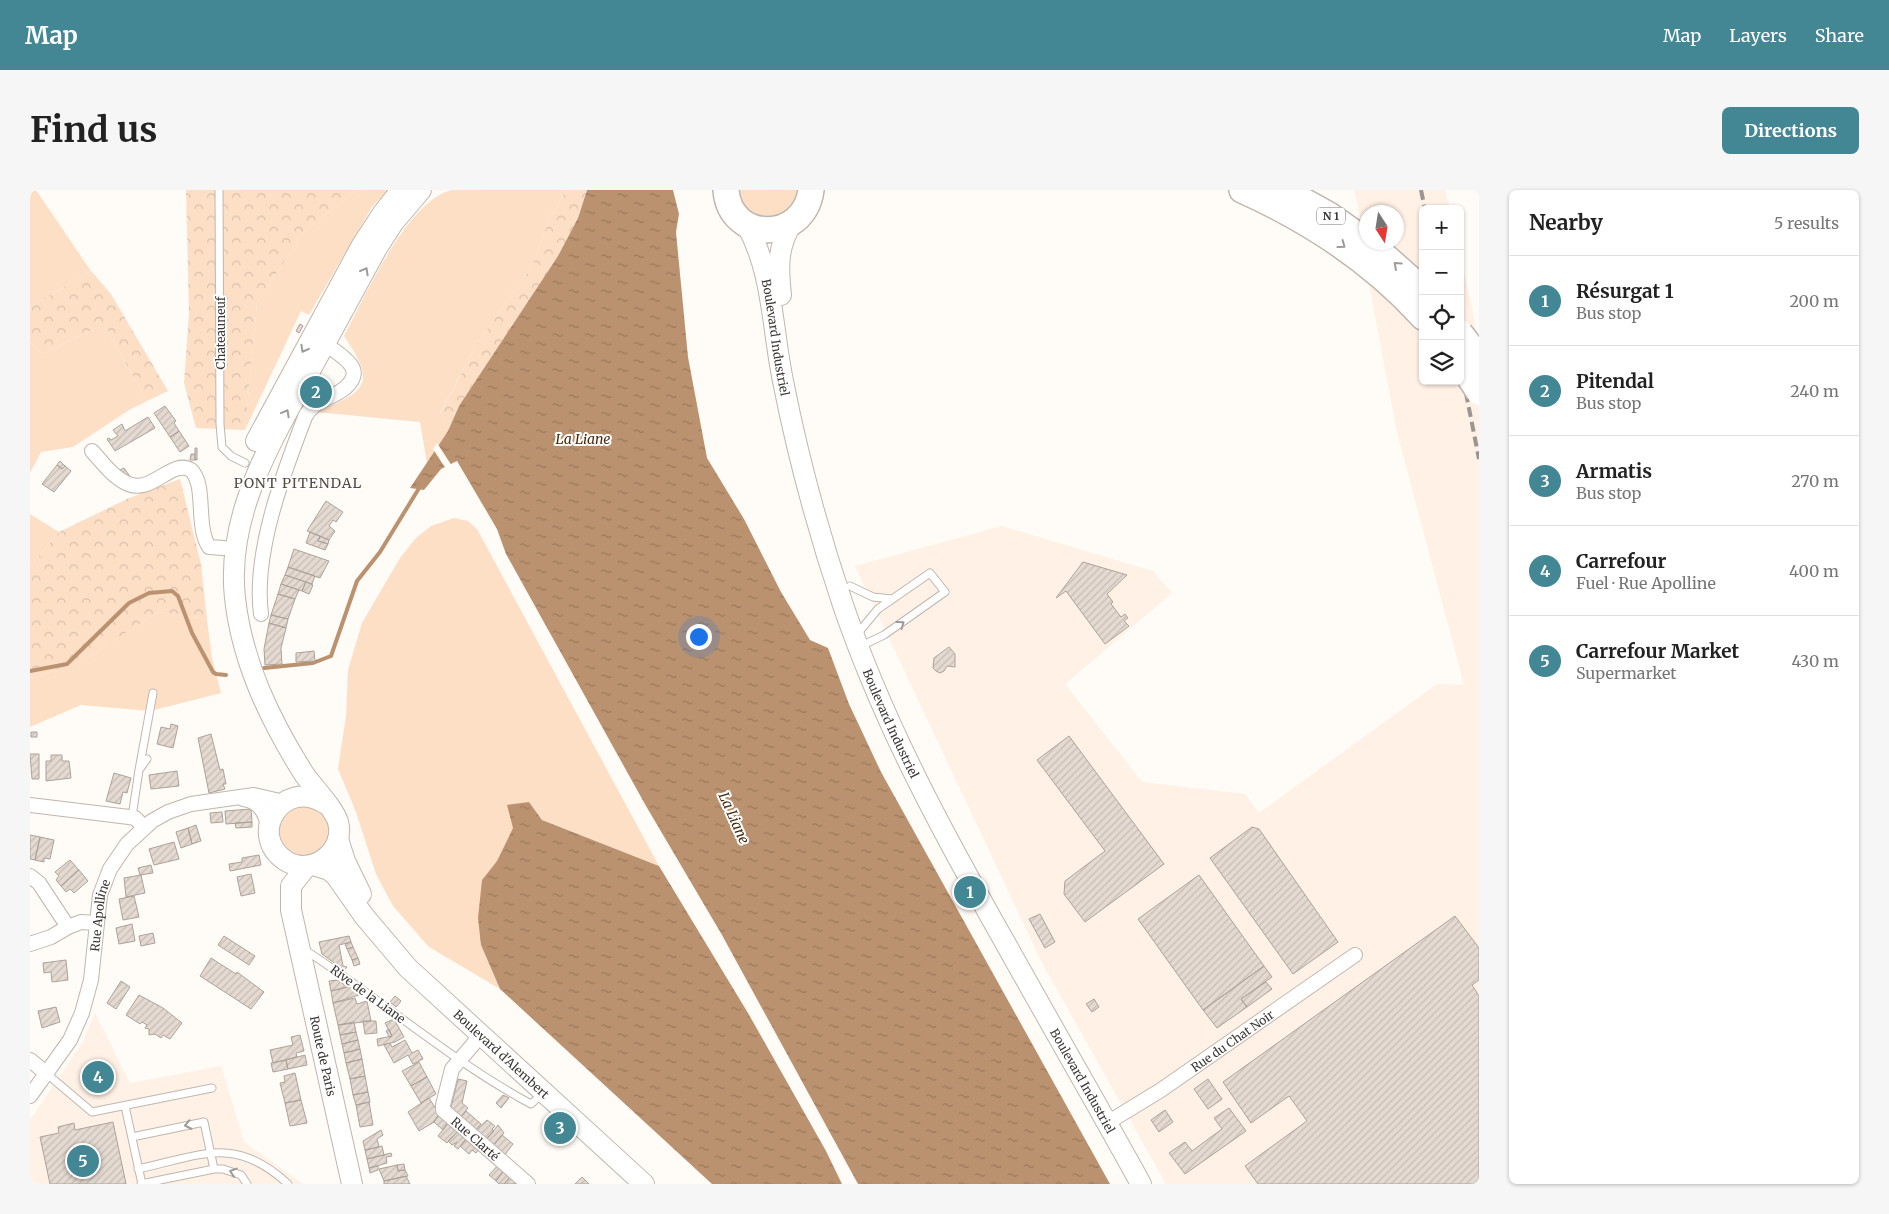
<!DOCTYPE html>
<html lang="en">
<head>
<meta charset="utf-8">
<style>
	:root { --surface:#fff; --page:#f6f6f6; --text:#222; --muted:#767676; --line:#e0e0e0; --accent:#438795 }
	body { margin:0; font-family:Merriweather,serif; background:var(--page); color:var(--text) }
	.controls { position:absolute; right:15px; top:15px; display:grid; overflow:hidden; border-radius:8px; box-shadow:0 1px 4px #0004 }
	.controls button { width:45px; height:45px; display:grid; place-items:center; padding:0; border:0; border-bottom:1px solid var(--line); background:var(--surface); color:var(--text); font:25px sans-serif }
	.compass { position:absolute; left:1329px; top:15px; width:45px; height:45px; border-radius:50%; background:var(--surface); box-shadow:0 1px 4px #0004; rotate:168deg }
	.you { position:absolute; left:668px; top:446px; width:18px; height:18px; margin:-12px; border:4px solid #fff; border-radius:50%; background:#1a73e8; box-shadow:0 0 0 8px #1a73e833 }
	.badge { display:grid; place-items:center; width:32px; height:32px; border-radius:50%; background:var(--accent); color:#fff; font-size:16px; font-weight:700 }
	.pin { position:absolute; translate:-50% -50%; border:2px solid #fff; box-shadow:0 1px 5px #0006 }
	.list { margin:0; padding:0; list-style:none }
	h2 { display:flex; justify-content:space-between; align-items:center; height:65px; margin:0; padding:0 20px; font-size:21px }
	h2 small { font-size:16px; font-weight:400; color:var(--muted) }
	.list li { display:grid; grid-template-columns:32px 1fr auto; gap:15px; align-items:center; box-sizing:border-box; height:90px; padding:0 20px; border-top:1px solid var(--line) }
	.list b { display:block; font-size:19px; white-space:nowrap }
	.list p { margin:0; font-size:16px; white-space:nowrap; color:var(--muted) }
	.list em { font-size:16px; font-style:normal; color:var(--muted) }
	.icon { flex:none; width:28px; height:28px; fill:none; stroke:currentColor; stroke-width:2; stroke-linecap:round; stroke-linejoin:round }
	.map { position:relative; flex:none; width:1449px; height:994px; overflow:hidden; border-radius:8px }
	header { display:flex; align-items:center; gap:30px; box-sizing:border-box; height:70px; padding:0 25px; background:var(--accent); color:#fff }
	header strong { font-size:24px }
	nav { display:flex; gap:28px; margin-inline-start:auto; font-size:18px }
	.intro { display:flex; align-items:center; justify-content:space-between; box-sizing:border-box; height:120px; padding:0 30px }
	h1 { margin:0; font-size:35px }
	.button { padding:12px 22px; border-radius:8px; background:var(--accent); color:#fff; font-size:18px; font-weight:700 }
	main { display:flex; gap:30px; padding:0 30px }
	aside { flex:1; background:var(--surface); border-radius:8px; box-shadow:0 1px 4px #0004 }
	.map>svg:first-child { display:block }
	.built { fill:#fff1e5 }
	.green { fill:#fddfc6 }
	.forest { fill:url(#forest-crowns) }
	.water { fill:url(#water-ripples) }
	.pier { fill:#fffbf7 }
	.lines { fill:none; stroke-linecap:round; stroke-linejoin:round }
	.stream { stroke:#bb926f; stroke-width:4 }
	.building { fill:url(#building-hatch); stroke:#aca299 }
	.lane-casing { stroke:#c0b6ad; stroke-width:9 }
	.street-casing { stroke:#c0b6ad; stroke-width:16 }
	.secondary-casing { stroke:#c0b6ad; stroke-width:22 }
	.highway-casing { stroke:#c0b6ad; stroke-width:28 }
	.lane { stroke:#fff; stroke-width:7 }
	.street { stroke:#fff; stroke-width:14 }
	.secondary { stroke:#fff; stroke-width:20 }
	.highway { stroke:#fff; stroke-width:25 }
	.rail { stroke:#999591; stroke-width:4; stroke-dasharray:10 5; stroke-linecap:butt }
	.highway-bridge-casing { stroke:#c0b6ad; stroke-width:28; stroke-linecap:butt }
	.highway-bridge { stroke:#fff; stroke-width:25 }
	.oneway { stroke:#9d9b9a }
	.labels { text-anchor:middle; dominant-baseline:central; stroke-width:4; stroke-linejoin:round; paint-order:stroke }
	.shield { fill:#fff; stroke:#767371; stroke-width:1 }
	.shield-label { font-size:11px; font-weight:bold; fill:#3b3734 }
	.street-label { font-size:12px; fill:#3b3734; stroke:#fff }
	.water-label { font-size:14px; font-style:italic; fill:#472a0d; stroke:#fff }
	.neighbourhood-label { font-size:14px; letter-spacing:1px; fill:#544b43; stroke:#fff }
</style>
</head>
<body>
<header>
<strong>Map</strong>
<nav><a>Map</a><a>Layers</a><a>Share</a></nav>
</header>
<div class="intro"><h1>Find us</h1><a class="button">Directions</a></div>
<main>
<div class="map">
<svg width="1449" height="994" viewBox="0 0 1449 994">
	<defs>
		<pattern id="forest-crowns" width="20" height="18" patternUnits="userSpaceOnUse" patternTransform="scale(1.25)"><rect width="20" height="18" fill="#fddfc6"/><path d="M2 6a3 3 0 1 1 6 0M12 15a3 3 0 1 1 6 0" fill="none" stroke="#dac0ab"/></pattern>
		<pattern id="water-ripples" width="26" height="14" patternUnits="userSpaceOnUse" patternTransform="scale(1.25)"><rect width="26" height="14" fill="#bb926f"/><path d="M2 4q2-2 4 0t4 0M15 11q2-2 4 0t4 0" fill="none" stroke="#99785c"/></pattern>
		<pattern id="building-hatch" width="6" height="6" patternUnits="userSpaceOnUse" patternTransform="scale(1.25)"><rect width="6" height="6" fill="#e5dad1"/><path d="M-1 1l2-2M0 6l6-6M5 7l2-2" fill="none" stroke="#c5bcb4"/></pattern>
	</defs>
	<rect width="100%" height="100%" fill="#fffbf7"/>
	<path class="built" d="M1324 0H1415L1420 19H1393V85L1356 53 1366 52V22H1336V38L1332 35Z
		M1430 65 1441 113 1447 147 1430 125Z
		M1337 84 1393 139V191H1430L1437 197 1449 216V994H1136L1012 773 825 376 972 336 1123 381 1142 403 1035 494 1112 592 1215 604 1229 623 1407 494 1434 495 1367 242Z
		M65 823 100 893 191 876 214 952 273 994H0V930L54 850Z"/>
	<path class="green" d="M0 0H6L61 81 0 117Z
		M327 0H358L342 17 279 125 271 121 215 240 227 113 274 42Z
		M422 0H536L518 32 503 75 447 154 410 223 418 241 397 273 390 232 286 222C335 202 348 195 314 146 335 107 377 10 422 0Z
		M705 0H771L767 13 746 29 720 26Z
		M74 134 117 211 99 220 43 257 11 262 0 283V152L12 164Z
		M0 324 29 342 0 377Z
		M424 328 438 331 447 339 629 676 512 630 499 612 483 638 467 671 452 690 451 755 470 799 399 757 363 716 346 684 326 622 308 579 316 526 318 480 332 433 370 368 386 348 401 336Z
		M128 422 177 429 182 468 191 503 120 521 51 515 0 537V489L53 471Z
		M249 641a25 25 0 1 1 50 0a25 25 0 1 1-50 0Z"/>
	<path class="forest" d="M156 0H327L274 42 227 113 215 240 166 238 154 193 159 123Z
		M536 0H557L548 28 528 66 429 216 418 241 410 224 447 154 503 75 518 32Z
		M61 81 81 104 138 201 117 211 74 134 12 164 0 152V117Z
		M150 289 171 374 177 429 128 422 53 471 0 489V377L29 342 99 308Z"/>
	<path class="water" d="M557 0H643L649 24 646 42 658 167 677 268 714 329 751 402 780 450 798 458 819 514 851 582 1080 994H828L692 745 616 616 476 364 467 339 427 271 411 279 394 300 380 298 418 241 429 216 528 66 548 28Z
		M499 612 512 630 629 676 718 823 796 961 812 994H682L470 799 451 755 448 728 452 690 467 671 483 638 477 615Z"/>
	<path class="pier" d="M407 253 422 276 416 279 403 259Z"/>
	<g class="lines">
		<path class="stream" d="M234 478 283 473 301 466 327 391 350 362 391 295
			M0 481 37 474 99 413 119 403 142 401 148 406 162 443 183 482 186 484 196 485"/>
	</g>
	<path class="building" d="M270 134 273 136 269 143 266 141Z
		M286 198 289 200 286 207 282 205Z
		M135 216 146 231 144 233 149 241 140 247 124 223Z
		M118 227 125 238 85 261 77 249 79 248 81 250 88 246 83 240 92 234 95 241Z
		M149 241 159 256 150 262 140 247Z
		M165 258H167V270H165Z
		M161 264H165V270H160Z
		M30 271 35 276 32 279 27 275Z
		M27 275 32 279 35 276 41 281 24 302 12 294Z
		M94 278 101 288 97 290 90 280Z
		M296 311 313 322 306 332 303 330 299 336 305 341 299 350 277 341Z
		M280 342 290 346 288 351 298 354 295 360 276 353Z
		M290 346 299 350 298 354 288 351Z
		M264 359 299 371 290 388 258 377Z
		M1053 372 1097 385 1077 404 1083 412 1081 414 1091 427 1095 424 1098 428 1094 431 1099 436 1075 454 1036 401 1026 408Z
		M258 377 285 386 282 394 255 385Z
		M255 385 276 392 272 401 251 394Z
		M276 392 283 395 279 404 272 401Z
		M251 394 269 400 265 409 248 404Z
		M248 404 265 409 258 429 241 425Z
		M241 425 258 429 256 438 239 433Z
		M239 433 256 438 251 458 252 474 235 475 234 459Z
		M919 457 925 464V477L917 476 914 481 910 483 906 481 903 478 904 468Z
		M284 461 285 471 266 472V463Z
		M141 534 148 536 143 558 127 554 131 537 140 539Z
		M1 542H7V547H1Z
		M181 544 190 580 193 579 196 594H193L195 599 179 603 168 548Z
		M1039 546 1134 674 1055 732 1034 704 1035 691 1075 661 1007 570Z
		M0 564H9V589H2Z
		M21 565H32V571H39L41 588 16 591V571H21Z
		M147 581 149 596 121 599 119 585Z
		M84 583 101 588 97 603 93 602 90 614 76 611Z
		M221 619 222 632 196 634 195 621Z
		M192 622 193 632 181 633 180 623Z
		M222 632V637L206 638 205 633Z
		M166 635 171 651 162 654 158 638Z
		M1222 637 1229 639 1308 752 1263 784 1180 668Z
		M158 638 162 654 151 658 146 642Z
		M0 645 10 647 5 670 0 669Z
		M10 647 24 650 20 669 14 668V672L5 670Z
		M144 652 149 669 124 675 119 659Z
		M229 665 231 675 200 681 199 674 212 672V668Z
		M40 670 49 680 31 696 26 690 29 686 25 682Z
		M121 675 123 683 110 685 108 678Z
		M49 680 58 691 44 703 40 699 36 702 31 696Z
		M221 684 225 703 211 706 207 687Z
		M111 685 115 703 96 707 94 688Z
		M1169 685 1234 776 1173 820 1108 729Z
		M104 706 109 727 93 730 89 709Z
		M1010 724 1025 752 1015 758 999 729Z
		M1425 726 1449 758V790L1442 795 1449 806V994H1228L1215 976 1277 931 1259 906 1221 933 1193 892Z
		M102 734 105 751 89 754 86 738Z
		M123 743 125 753 111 756 109 746Z
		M194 746 225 766 219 775 188 755Z
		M319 746 321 752 309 755 313 776 317 777 314 780 292 764 289 752Z
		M321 752 323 757 317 759 315 754Z
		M323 757 328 768 322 770 317 759Z
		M181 768 206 784 207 782 234 802 221 819 170 786Z
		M328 768 330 774 324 776 322 770Z
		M36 770 38 790 22 792 21 782 14 783 13 773Z
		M1234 776 1242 787 1211 809 1217 817 1187 838 1173 820Z
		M308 790 317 797 301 801 299 791Z
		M91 791 100 797 86 819 77 813Z
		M1236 792 1242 799 1217 817 1211 809Z
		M322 796 332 804 303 813 301 801Z
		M109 805 133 818 152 833 140 849 133 845 131 848 125 844 119 845V839L115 838 117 835 112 832 110 834 96 825Z
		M365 806 371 811 366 817 360 812Z
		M325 808 327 814 337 811 341 831 308 835 303 813Z
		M1064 809 1069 817 1062 822 1056 814Z
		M26 817 30 832 12 838 8 821Z
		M364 829 374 847 365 852 348 856 347 849 362 846 355 833Z
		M333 831H346L347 843 335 844Z
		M324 832 326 842 310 845 308 835Z
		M359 839 362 846 360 848 356 841Z
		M326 842 328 850 312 854 310 845Z
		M270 845 274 861 266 863 267 867 243 873 240 860 263 855 261 847Z
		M328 850 330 859 314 863 312 854Z
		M375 850 382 863 388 860 393 869 383 874 378 865 364 873 354 855 360 853 362 857Z
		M330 859 332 869 316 873 314 863Z
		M275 865 277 875 258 879 256 870Z
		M332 869 335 886 320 889 316 873Z
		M256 870 258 879 243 882 241 873Z
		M389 872 397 887 381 896 372 881Z
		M71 873 81 892 65 901 55 882Z
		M265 883 271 910 255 913 250 893 255 892 254 886Z
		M335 886 338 902 323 905 320 889Z
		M397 887 406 904 391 913 381 896Z
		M428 889 437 891 432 913 438 918 429 929 420 921Z
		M1178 889 1192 909 1178 919 1164 899Z
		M338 902 340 912 326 915 323 905Z
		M473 905 479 908 471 918 466 913Z
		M399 908 409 924 404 932 389 941 378 922Z
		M271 910 277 933 260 936 255 913Z
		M339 912 343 935 330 937 326 915Z
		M1199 918 1216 941 1155 984 1139 963 1155 952 1162 961 1192 939 1184 928Z
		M1135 920 1143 932 1129 942 1121 930Z
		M436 921 451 934 444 942 429 929Z
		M409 924 418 933 413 940 404 932Z
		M457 930 465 936 462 939 464 941 455 951 444 942Z
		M83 932 96 994H20L10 947 29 943 28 937 44 933 45 940Z
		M418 933 428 941 417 953 408 946Z
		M468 935 474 943 462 957 455 951Z
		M351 940 353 945 347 949 349 957 335 960 333 951Z
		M428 941 437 948 428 959 424 956 427 952 422 955 418 951Z
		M472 945 483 954 473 967 462 957Z
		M437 948 449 959 446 963 442 960 439 964 430 956Z
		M352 956 354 965 337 969 335 960Z
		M361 963 362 966 356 967 357 973 339 978 337 969Z
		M374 974 375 980 368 981 367 975Z
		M367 975 368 981 375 980 378 986 354 991 349 979Z
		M468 975 474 980 466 991 459 985Z
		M348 976V980L340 983 339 978Z
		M474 980 481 986 474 994H469L466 991Z
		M376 986 380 994H354V991Z
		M481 986 487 992 485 994H474Z
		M552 987 559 994H545Z"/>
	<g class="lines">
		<g class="lane-casing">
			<path id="lane" d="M189 0 190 234 192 257 201 266 215 273
				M820 396 843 407 862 409
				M828 443 848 419 900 383 915 402 854 445 829 457
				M109 580 123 503
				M102 627 109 580 117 569
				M275 760C352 810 421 871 501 914L512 904
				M17 884 62 922 182 898
				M95 916 112 994
				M102 947 174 932 184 979 111 994
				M108 979C172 965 205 945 258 994
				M184 979H193L211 985 217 994"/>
		</g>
		<g class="street-casing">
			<g id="street">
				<path d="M62 261C72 272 82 286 96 293 122 306 141 268 161 280 177 296 165 335 179 357L194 358"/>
				<path d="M231 424C223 363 253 284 275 227 283 210 302 209 315 198 343 173 295 162 292 147"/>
				<path d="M213 609C230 611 235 623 239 638"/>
				<path d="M0 615 99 627 105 628 114 637"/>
				<path d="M0 686 9 693 38 737 51 732 66 733"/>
				<path d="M0 754 21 747 38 737"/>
				<path id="s1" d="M451 845 422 879 413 915V920L498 994"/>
				<path d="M0 870 17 884"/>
				<path id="s2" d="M0 906 40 850 52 823 61 790 70 705 80 679 97 654 122 631 138 622 161 614 224 605 254 612"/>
				<path id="s3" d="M1077 933 1131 900 1325 765"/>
			</g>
		</g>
		<g class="secondary-casing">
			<g id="secondary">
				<path id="s4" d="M716 34C743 81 742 138 753 191 768 267 788 341 813 415 854 535 914 645 977 756 1021 835 1067 914 1111 994"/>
				<path d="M751 105C748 78 747 57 762 33"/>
				<path d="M226 251 332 55 353 23 371 0"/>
				<path d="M294 613C253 587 216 645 256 671 282 687 316 661 308 632 304 618 283 597 274 584 240 530 212 472 205 408 196 326 240 254 277 186 301 143 324 100 347 58L363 33 391 0"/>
				<path d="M308 649 315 671 331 704"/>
				<path id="s5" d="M283 675 299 680 306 686 334 726 378 778 614 994"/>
				<path id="s6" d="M277 676 261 696V720L322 994"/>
			</g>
		</g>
		<g class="highway-casing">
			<path id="highway" d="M696 0C700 53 774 53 781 0
				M1212 0C1281 31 1342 71 1393 127
				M1254 0 1299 25 1336 51
				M1339 52 1393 100"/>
		</g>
		<use href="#lane" class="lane"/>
		<use href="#street" class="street"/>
		<use href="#secondary" class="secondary"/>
		<use href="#highway" class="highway"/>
		<path class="rail" d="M1391 0 1395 19
			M1430 140 1445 209
			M1430 173 1449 269"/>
		<g class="highway-bridge-casing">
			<path id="highway-bridge" d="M1430 143 1449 168
				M1430 173 1449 202"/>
		</g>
		<use href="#highway-bridge" class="highway-bridge"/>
	</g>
	<defs><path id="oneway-chevron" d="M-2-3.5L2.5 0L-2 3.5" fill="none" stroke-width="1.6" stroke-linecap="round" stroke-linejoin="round" transform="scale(1.25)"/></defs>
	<g class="oneway">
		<use href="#oneway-chevron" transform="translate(1312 55) rotate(36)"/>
		<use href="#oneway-chevron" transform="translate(1367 75) rotate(-138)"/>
		<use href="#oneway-chevron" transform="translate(335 81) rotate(-61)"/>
		<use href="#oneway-chevron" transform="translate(274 159) rotate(119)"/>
		<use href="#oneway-chevron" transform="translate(256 223) rotate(-61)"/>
		<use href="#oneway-chevron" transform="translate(871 434) rotate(-36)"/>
		<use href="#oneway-chevron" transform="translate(158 935) rotate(168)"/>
		<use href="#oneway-chevron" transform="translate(203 982) rotate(-162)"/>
	</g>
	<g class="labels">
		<rect class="shield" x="1287" y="17.5" width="28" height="17" rx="4"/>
		<g class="shield-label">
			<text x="1301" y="26">N 1</text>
		</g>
		<g class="street-label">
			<text transform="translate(190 143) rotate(-90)">Chateauneuf</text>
			<text stroke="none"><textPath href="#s4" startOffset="118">Boulevard Industriel</textPath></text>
			<text stroke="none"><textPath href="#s4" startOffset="522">Boulevard Industriel</textPath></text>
			<text stroke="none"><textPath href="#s2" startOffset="198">Rue Apolline</textPath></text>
			<text transform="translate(338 804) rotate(36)">Rive de la Liane</text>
			<text stroke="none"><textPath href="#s3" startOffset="150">Rue du Chat Noir</textPath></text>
			<text stroke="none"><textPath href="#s5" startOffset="270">Boulevard d'Alembert</textPath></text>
			<text stroke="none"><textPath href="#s6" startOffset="199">Route de Paris</textPath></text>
			<text stroke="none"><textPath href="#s4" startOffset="928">Boulevard Industriel</textPath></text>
			<text stroke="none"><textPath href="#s1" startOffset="130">Rue Clarté</textPath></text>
		</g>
		<g class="water-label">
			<text x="553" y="249">La Liane</text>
			<text transform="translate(704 628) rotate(66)">La Liane</text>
		</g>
		<g class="neighbourhood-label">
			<text x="268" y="293">PONT PITENDAL</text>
		</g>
	</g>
</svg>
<div class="controls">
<button>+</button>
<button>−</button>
<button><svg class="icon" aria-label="locate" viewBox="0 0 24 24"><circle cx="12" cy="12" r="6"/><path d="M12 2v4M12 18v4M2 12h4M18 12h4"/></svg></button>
<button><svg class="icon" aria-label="layers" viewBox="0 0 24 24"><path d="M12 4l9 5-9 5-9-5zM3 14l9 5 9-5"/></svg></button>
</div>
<svg class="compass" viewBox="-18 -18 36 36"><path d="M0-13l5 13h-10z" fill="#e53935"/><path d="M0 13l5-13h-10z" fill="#767676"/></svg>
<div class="you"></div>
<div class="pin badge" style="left:940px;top:702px">1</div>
<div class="pin badge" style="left:286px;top:202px">2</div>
<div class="pin badge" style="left:530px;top:938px">3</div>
<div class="pin badge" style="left:68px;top:887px">4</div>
<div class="pin badge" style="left:53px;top:971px">5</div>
</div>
<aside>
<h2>Nearby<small>5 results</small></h2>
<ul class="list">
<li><span class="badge">1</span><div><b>Résurgat 1</b><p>Bus stop</p></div><em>200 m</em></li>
<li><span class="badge">2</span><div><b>Pitendal</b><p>Bus stop</p></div><em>240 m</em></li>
<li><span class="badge">3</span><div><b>Armatis</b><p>Bus stop</p></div><em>270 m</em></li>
<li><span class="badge">4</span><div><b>Carrefour</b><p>Fuel · Rue Apolline</p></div><em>400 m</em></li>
<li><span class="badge">5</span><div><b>Carrefour Market</b><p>Supermarket</p></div><em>430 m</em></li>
</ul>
</aside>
</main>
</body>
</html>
